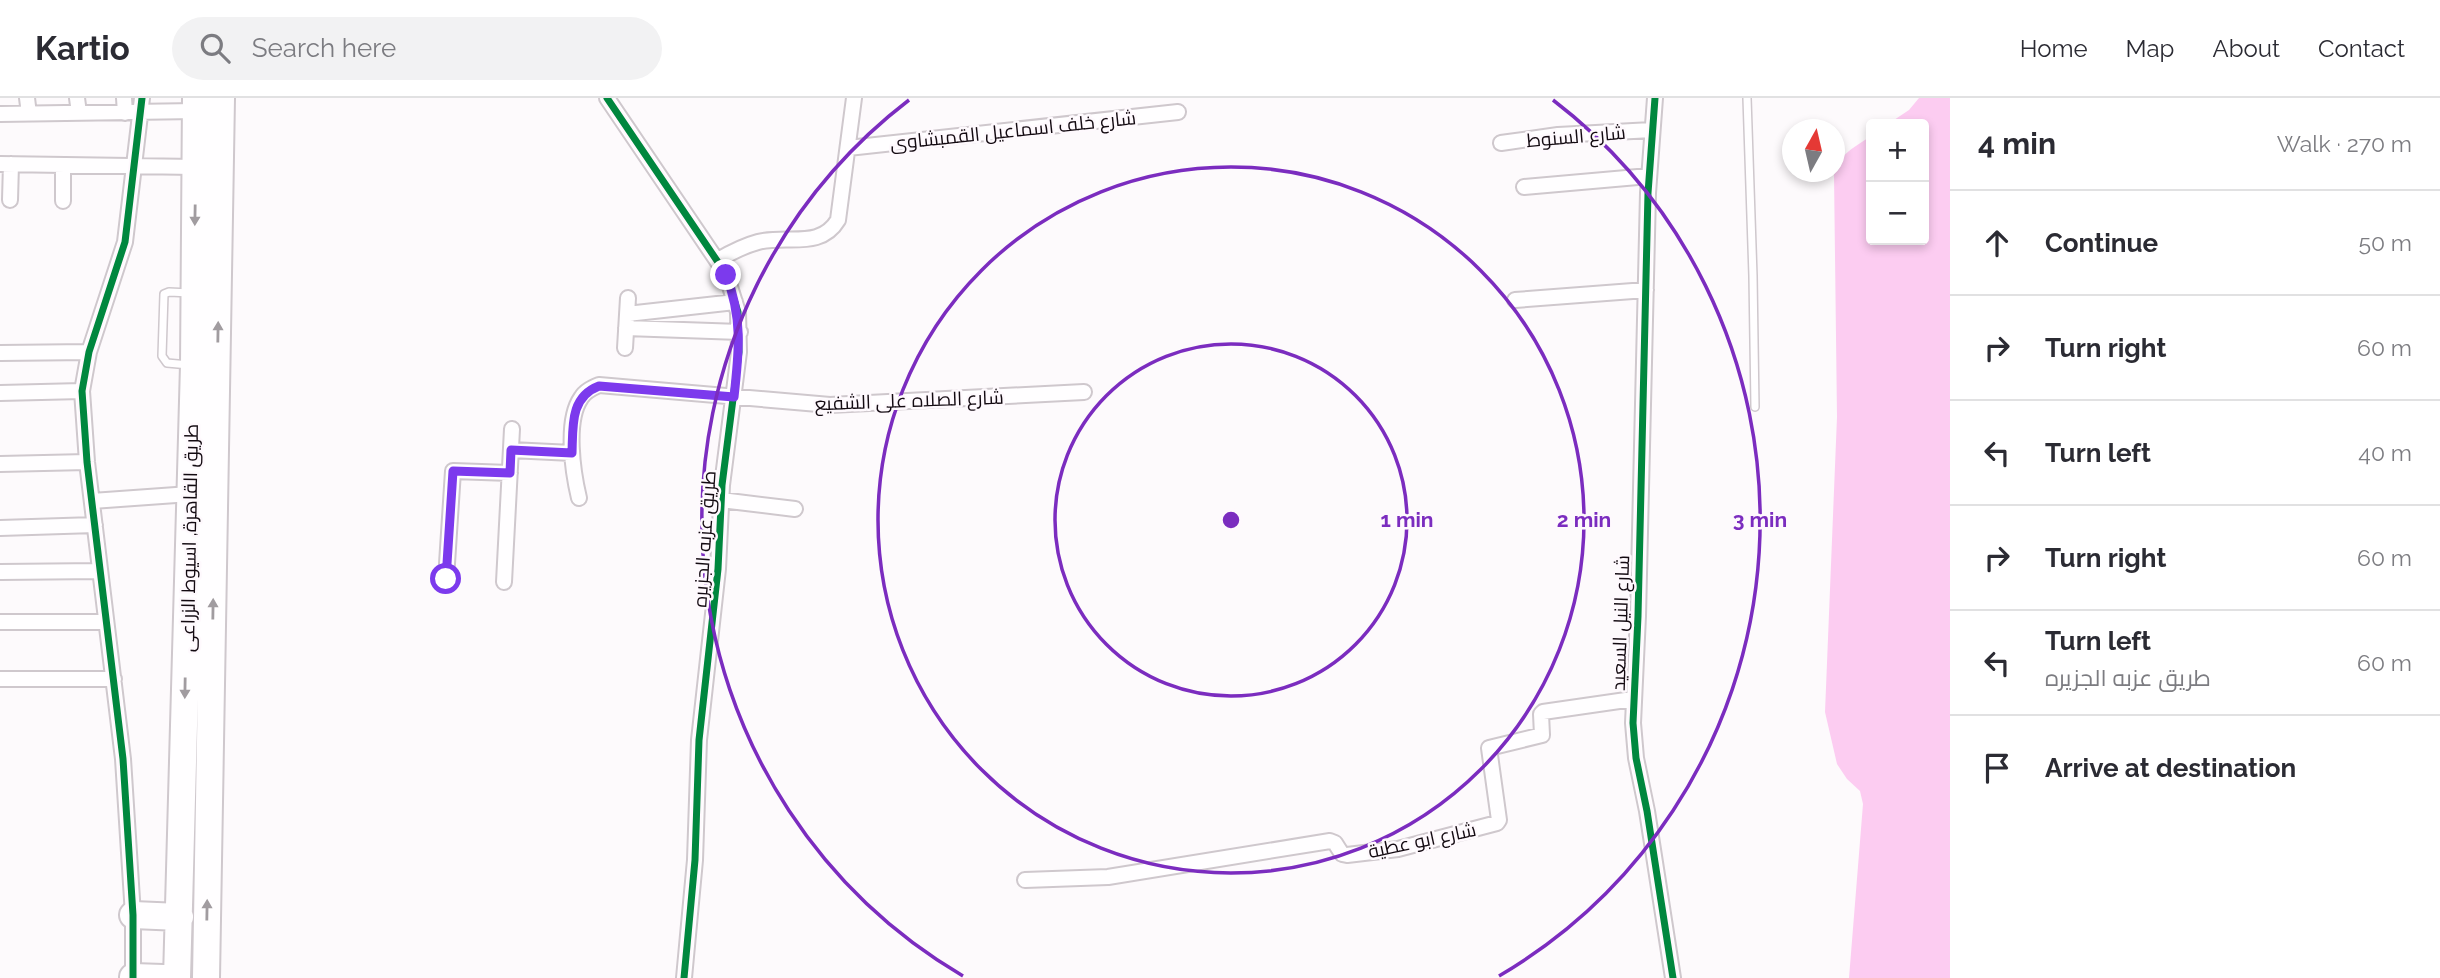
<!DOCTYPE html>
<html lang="en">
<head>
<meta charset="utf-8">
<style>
	:root { --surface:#fff; --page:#f2f2f3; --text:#2b2b33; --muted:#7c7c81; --line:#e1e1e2 }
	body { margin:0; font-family:Raleway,Cairo,sans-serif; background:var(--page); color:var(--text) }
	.controls { position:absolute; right:21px; top:21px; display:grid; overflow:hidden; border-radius:7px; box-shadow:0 4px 10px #0003 }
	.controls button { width:63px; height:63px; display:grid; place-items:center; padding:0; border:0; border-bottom:2px solid var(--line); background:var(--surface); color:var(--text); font:35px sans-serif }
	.compass { position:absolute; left:1782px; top:21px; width:63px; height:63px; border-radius:50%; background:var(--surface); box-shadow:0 4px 10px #0003; rotate:8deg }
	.stop { position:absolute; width:21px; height:21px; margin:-16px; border:5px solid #7c3aed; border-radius:50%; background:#fff }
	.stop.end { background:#7c3aed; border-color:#fff; box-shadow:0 2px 7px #0008 }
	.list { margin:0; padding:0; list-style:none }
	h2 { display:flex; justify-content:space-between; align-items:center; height:91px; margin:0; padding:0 28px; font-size:30px }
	h2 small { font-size:23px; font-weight:400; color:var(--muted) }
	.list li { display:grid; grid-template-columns:46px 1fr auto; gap:21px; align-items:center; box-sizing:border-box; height:105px; padding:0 28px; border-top:2px solid var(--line) }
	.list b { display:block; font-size:26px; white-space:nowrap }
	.list p { margin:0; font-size:23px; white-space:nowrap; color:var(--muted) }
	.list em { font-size:23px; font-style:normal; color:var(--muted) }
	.icon { flex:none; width:38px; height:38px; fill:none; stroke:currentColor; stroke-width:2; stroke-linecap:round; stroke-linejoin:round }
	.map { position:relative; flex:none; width:1950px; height:880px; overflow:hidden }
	header { display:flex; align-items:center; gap:42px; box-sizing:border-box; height:98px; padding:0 35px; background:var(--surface); border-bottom:2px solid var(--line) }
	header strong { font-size:33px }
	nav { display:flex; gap:38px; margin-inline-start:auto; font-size:24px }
	.search { width:490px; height:63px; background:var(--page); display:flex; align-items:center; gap:18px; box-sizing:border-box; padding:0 24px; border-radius:38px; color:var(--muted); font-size:26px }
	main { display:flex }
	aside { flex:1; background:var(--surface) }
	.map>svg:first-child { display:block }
	.water { fill:#fcccf1 }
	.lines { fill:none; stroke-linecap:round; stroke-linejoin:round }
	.lane-casing { stroke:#cfc8cd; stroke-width:10 }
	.street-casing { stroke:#cfc8cd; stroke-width:18 }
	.highway-casing { stroke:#cfc8cd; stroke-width:30 }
	.lane { stroke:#fffeff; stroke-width:7 }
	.street { stroke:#fffeff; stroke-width:14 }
	.highway { stroke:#fffeff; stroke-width:26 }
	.cycleway-casing { stroke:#fef9fd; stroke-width:11 }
	.cycleway { stroke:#00873e; stroke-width:7 }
	.oneway { fill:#a19ca0 }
	.route { stroke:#7c3aed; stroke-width:9 }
	.ring { fill:none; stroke:#7b2cbf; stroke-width:3.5 }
	.labels { text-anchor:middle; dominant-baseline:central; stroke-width:5; stroke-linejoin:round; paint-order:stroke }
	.street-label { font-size:19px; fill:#130a11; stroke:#fef9fd }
	.centre { fill:#7b2cbf; stroke:#fef9fd; stroke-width:3.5 }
	.ring-label { font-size:21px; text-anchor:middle; font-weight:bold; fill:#7b2cbf; stroke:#fef9fd; stroke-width:5; stroke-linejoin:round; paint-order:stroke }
</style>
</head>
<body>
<header>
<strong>Kartio</strong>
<div class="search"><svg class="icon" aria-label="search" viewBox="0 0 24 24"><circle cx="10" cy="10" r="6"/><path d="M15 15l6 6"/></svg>Search here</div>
<nav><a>Home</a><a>Map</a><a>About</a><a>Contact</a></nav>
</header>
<main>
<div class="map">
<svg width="1950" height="880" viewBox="0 0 1950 880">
	<rect width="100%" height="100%" fill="#fdfafc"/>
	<path class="water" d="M1919 0H1950V880H1849L1863 706 1860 693 1847 681 1837 666 1825 614 1837 319 1834 77C1837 57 1855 49 1871 38V142H1924V26H1888L1909 12Z"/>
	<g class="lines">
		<g class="lane-casing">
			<path id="lane" d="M1747 0 1753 178 1755 309
				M189 267 167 265 162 258 164 196 169 194 190 195"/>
		</g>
		<g class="street-casing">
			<path id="street" d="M27 0 29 16
				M77 0 79 15
				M124 0 125 15
				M607 0 726 176 738 214 739 254 722 387 718 471 699 642 695 762 684 880
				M1655 0 1648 95 1638 518 1633 625 1636 660 1647 713 1673 880
				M0 16 196 13
				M1501 45 1558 37 1652 32
				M848 50 1178 14
				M0 66 195 69
				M1524 89 1649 78
				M10 102 11 66
				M63 103V67
				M718 162C730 155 743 148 758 144 787 136 820 152 838 122L854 0
				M1515 202 1646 192
				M627 216 735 204
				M626 230 740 234
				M625 250 628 200
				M0 255 89 254
				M0 295 82 293
				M511 352 572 355
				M0 366 87 364
				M579 400C573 375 565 323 581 300 585 293 592 290 599 287L830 307 1084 294
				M721 402 795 411
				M92 403 190 396
				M0 430 95 427
				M0 474 100 473
				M446 481 453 373 510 375
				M504 484 512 331
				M0 524H106
				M0 581H114
				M1025 782 1108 779 1330 743 1335 745 1342 756 1347 757 1398 751 1497 725 1499 722 1489 650 1542 637 1541 616 1543 614 1633 601
				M133 880V817L123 661 87 364 82 293 89 254 125 144 142 0"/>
		</g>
		<g class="highway-casing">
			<path id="highway" d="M133 817 180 819
				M133 879 163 880
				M177 880 194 267 196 0
				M206 880 221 0"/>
		</g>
		<use href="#lane" class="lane"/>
		<use href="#street" class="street"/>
		<use href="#highway" class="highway"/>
		<g class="cycleway-casing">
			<path id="cycleway" d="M607 0 726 176 738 214 739 254 722 387 718 471 699 642 695 762 684 880
				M1655 0 1648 95 1638 518 1633 625 1636 660 1647 713 1673 880
				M133 880V817L123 661 87 364 82 293 89 254 125 144 142 0"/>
		</g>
		<use href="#cycleway" class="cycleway"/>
	</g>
	<defs><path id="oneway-solid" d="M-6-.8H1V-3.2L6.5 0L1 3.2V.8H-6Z" transform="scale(1.75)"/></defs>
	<g class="oneway">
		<use href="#oneway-solid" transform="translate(195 117) rotate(91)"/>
		<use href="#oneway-solid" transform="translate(218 234) rotate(-89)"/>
		<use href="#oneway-solid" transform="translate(213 511) rotate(-89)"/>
		<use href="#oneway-solid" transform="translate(185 590) rotate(91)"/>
		<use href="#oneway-solid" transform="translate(207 812) rotate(-89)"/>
	</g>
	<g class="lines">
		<path class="route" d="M446 481 453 373 510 375 511 352 572 355C573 328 570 299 599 288L734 299C739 254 743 220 726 177"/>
	</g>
	<g class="ring">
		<circle cx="1231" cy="422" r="176"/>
		<circle cx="1231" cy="422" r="353"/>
		<path d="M963 878A529 529 0 0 1 909 2M1553 2A529 529 0 0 1 1499 878"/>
	</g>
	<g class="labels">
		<g class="street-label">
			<text transform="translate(1013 32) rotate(-6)">شارع خلف اسماعيل القمبشاوى</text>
			<text transform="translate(1576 38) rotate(-5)">شارع السنوط</text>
			<text transform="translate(909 302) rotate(-2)">شارع الصلاه على الشفيع</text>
			<text transform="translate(189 440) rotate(-89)">طريق القاهرة, اسيوط الزراعى</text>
			<text transform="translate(704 441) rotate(-86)">طريق عزبه الجزيره</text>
			<text transform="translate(1620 525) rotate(-88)">شارع النيل السعيد</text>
			<text transform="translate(1422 742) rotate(-12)">شارع ابو عطية</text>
		</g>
	</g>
	<circle cx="1231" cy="422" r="10" class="centre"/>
	<g class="ring-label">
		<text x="1407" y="429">1 min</text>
		<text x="1584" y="429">2 min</text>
		<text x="1760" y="429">3 min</text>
	</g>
</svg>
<div class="controls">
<button>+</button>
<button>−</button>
</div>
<svg class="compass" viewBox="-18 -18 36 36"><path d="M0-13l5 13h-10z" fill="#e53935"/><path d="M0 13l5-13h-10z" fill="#7c7c81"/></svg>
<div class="stop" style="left:446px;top:481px"></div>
<div class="stop end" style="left:726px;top:177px"></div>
</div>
<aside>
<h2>4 min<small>Walk · 270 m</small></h2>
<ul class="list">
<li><svg class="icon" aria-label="ahead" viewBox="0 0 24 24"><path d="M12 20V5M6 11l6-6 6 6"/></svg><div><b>Continue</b></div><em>50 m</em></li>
<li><svg class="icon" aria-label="right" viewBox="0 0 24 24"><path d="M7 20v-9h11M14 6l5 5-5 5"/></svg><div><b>Turn right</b></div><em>60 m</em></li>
<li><svg class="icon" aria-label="left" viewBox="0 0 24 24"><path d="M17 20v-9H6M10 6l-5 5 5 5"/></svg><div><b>Turn left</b></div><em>40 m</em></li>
<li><svg class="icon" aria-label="right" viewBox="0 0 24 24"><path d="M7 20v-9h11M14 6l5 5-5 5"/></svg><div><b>Turn right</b></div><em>60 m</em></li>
<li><svg class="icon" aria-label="left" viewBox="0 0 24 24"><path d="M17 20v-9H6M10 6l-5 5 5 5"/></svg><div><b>Turn left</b><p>طريق عزبه الجزيره</p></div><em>60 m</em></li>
<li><svg class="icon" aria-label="arrive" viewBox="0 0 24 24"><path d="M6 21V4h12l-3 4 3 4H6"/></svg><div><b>Arrive at destination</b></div></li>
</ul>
</aside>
</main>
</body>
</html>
